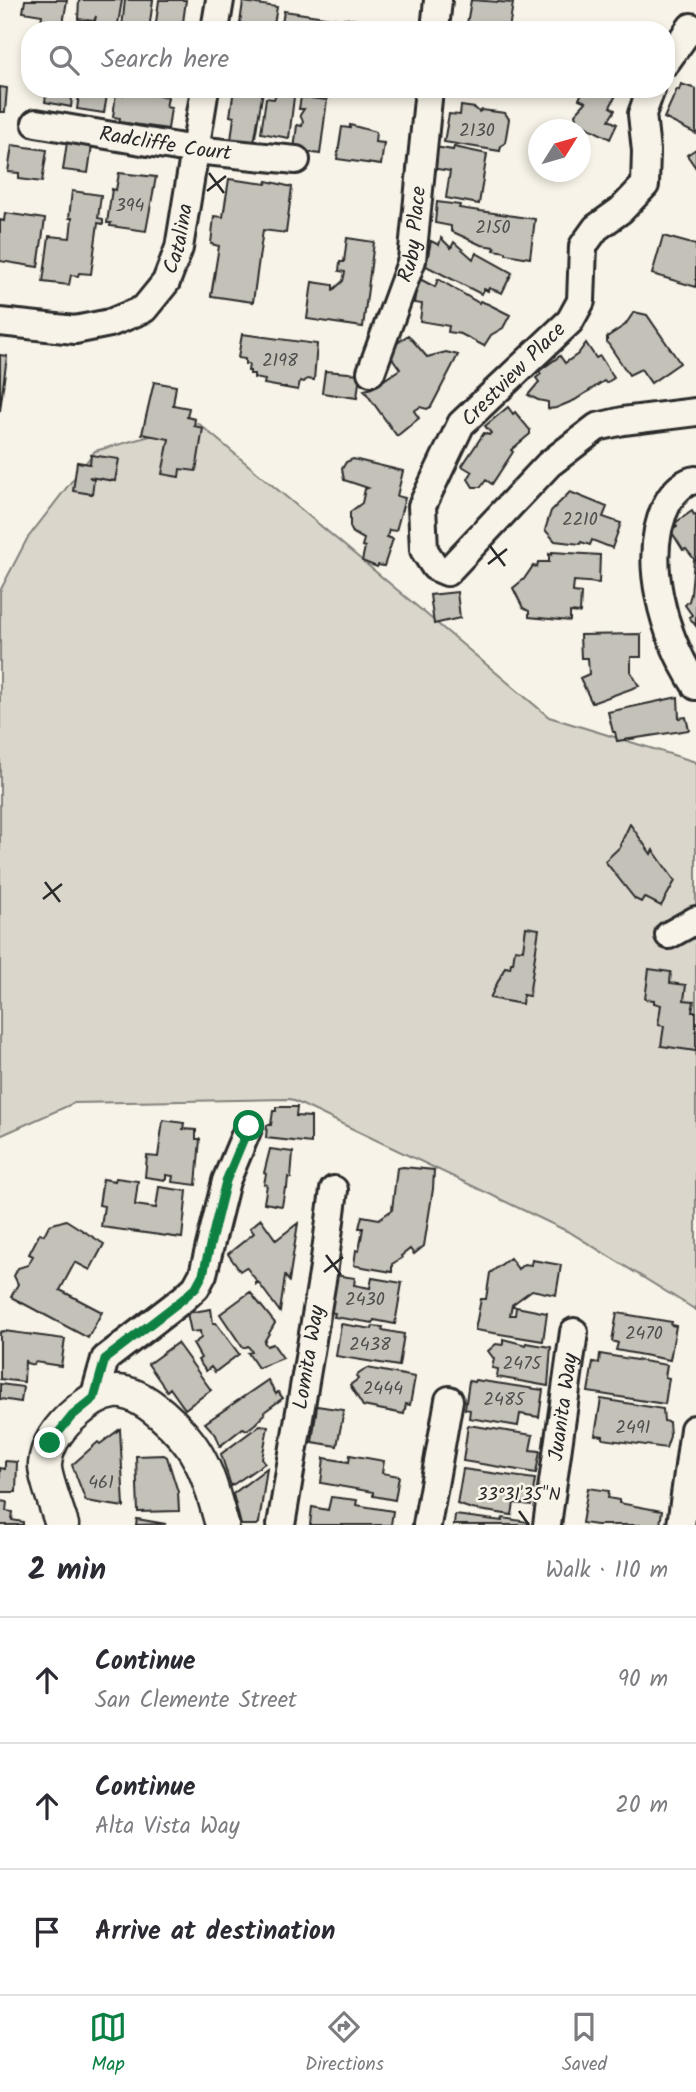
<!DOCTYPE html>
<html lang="en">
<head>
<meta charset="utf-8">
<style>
	:root { --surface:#fff; --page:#f2f2f3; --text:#2b2b33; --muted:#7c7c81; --line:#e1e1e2; --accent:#0b8043 }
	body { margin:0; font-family:Kalam,sans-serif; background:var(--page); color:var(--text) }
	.compass { position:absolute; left:528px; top:119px; width:63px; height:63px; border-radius:50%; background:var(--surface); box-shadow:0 4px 10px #0003; rotate:53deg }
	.stop { position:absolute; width:21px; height:21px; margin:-16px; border:5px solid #0b8043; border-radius:50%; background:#fff }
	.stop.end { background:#0b8043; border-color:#fff; box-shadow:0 2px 7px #0008 }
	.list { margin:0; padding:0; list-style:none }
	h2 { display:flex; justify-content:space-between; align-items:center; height:91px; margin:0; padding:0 28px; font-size:30px }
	h2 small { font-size:23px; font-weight:400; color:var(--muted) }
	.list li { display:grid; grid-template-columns:46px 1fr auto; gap:21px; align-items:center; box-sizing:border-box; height:126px; padding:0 28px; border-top:2px solid var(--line) }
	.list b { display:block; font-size:26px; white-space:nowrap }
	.list p { margin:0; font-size:23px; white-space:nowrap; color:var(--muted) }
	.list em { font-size:23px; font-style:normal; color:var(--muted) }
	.icon { flex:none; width:38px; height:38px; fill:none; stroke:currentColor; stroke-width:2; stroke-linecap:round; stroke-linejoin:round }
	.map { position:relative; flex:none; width:696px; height:1525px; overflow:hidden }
	.search { position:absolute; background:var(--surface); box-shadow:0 4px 10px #0003; left:21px; right:21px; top:21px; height:77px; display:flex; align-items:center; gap:18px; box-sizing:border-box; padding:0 24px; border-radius:28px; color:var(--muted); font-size:26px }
	.sheet { height:469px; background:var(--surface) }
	nav { display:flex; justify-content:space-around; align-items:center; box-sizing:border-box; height:98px; border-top:2px solid var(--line); background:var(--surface); font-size:19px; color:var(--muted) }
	nav a { display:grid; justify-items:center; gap:4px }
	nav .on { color:var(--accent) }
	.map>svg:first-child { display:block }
	.green { fill:#dad6cc; stroke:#82807c; stroke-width:2 }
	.building { fill:#c4c1b9; stroke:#2b2b2b; stroke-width:2 }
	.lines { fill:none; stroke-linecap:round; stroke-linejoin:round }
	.minor-casing { stroke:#2b2b2b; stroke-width:32 }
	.tertiary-casing { stroke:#2b2b2b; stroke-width:37 }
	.minor { stroke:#f7f3e8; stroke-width:26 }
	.tertiary { stroke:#f7f3e8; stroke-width:32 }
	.route { stroke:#0b8043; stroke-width:9 }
	.ticks { fill:none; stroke:#2b2b2b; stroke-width:2.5 }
	.labels { text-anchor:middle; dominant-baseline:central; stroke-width:5; stroke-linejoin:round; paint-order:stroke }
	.number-label { font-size:18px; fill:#51504e }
	.street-label { font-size:21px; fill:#2b2b2b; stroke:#f7f3e8 }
	.ticks-label { font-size:18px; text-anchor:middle; fill:#2b2b2b; stroke:#f7f3e8; stroke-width:5; stroke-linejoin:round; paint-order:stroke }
</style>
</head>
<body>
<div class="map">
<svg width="696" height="1525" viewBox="0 0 696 1525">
	<rect width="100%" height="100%" fill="#f7f3e8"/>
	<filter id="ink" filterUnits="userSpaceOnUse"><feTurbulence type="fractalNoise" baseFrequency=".0143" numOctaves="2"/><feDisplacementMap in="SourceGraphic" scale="14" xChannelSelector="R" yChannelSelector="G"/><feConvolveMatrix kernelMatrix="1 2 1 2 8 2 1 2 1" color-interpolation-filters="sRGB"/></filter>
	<g filter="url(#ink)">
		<path class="green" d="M198 423 549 717 696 762V1310L571 1233 290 1099 74 1103 0 1136V591L27 539 95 451Z"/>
		<path class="building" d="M25 0H67L62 30H40L42 15 23 12Z
			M79 0H122L117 30 94 26 96 16 94 21 78 19Z
			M125 0H153L149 30H129L122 27Z
			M159 0H186L182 30H155Z
			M471 0 513 3 509 30H466Z
			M243 2 277 7 273 30H239Z
			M284 11 339 19 337 30H281Z
			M344 18 371 22 370 30H342Z
			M381 26 402 29V30H381Z
			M681 84 696 89V134L664 118 677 89 679 90Z
			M0 87 7 88 5 112H0Z
			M47 89H73L71 107 45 102Z
			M80 89H108L104 113 77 109Z
			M234 89 263 91 254 143 231 140 234 117 230 116Z
			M278 89H295L289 138 261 133 266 98 274 99Z
			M584 89H614L617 93 610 107 615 110 609 120 617 124 610 139 577 122 575 114 586 102 579 99Z
			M124 91 168 97 166 107 171 108 168 129 119 122 120 118 113 117 116 93 123 95Z
			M301 97 327 100 320 154 294 150 297 125 302 126 303 121 300 115 304 109H299Z
			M461 106 475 108 479 112 482 110 505 113 509 119 505 143 501 146 500 151 444 142 449 114 460 115Z
			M350 125 376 132 375 142 384 143 381 165 337 159 342 127 350 128Z
			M67 142 92 145 88 173 63 170Z
			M12 145 47 150 42 182 19 179V173L8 172Z
			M435 147 453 150 454 147 487 154 479 204 446 198 450 171 431 168Z
			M696 149V168L687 155Z
			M119 173 156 177 146 231 110 226 111 223H107L112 189 116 190Z
			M229 179 266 184 267 181 292 187 286 233 263 230 253 302 211 296 219 246 211 244 214 216 223 217Z
			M72 191 101 195 98 218 103 219V224L98 223 91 274 79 273 78 276 71 275 69 285 43 282 49 236 70 238 72 218H69Z
			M437 202 460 205 459 208 535 219 530 258 506 254V252L494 250 495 247 481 245 451 231V226L435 223Z
			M5 213 45 219 38 267 0 261V220L4 221Z
			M663 236 696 245V287L652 274Z
			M347 238 374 242 363 327 307 319 312 282 333 285V290L343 281 345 272 339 271 340 262H344Z
			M441 238 451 248 454 242 473 259 476 253 512 273 502 293 489 288 488 291 484 289 481 294 426 266 431 241 439 245Z
			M418 278 435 287 438 279 479 303 480 301 488 304 510 315 503 328 491 335 484 346 461 334 448 332 449 326 420 321 422 304 414 303Z
			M634 312 647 315 680 363 651 383 641 369 629 375 607 342V337L625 325Z
			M242 334 317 344 314 380 307 379 304 382 300 381 298 390 264 384 265 380 254 378V374H250V371H248L249 364H245V359L238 358Z
			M408 335 427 357 446 352 458 355 431 407 427 409 420 407 414 411 419 418 397 436 364 390 372 388 400 369 387 351Z
			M586 343 596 358 600 356 614 378 606 383 604 381 575 400 556 408 548 409V402L538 400 528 395 539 382 536 378 541 374 539 371 560 356 565 363 578 354Z
			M0 355 7 356 0 411Z
			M325 371 360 374 357 398 322 393Z
			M154 382 176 386 173 405 189 408 187 417 195 419 194 426 203 428 196 471 180 469 179 477 162 474 169 439 142 434Z
			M508 407 513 414 515 412 530 430V434L511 450 513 452 492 484 486 480 481 487H473L468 479 472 472 462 466 484 433 489 435 491 433 485 426Z
			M91 455 119 459 115 481 89 477 94 480 92 494 73 491 77 462 90 464Z
			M353 459 403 471 397 496 405 498 396 531 389 530 387 537 393 539 384 566 378 565 377 567 362 561 365 547 362 546 364 539 353 533 350 527V512L362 503 365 489 368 488 344 480 342 469 346 462Z
			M570 492 607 507 603 517 621 523 612 548 592 540 590 545 581 542 580 544 555 541 545 530 551 511Z
			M692 511 694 515 696 514V626L689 617 692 615 685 605 689 601 691 594 694 559 686 549 683 550 671 531 677 527 675 523Z
			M552 552 600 555 599 583 574 581 573 592 581 593 580 613 570 612V621L529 617V611L523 608 513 588 524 579 533 566 537 567 538 562H549V554L552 555Z
			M457 592 460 618 434 624 430 595Z
			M641 634V657H631V672L639 686 592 703 580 678 589 674 588 658H581L580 635Z
			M678 697 679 718 686 717 689 730 617 741 615 732H613L608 712Z
			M630 824 651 854 653 850 675 881 661 906 644 897 641 902 635 899 605 861 621 846 620 845Z
			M526 927 539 929 529 996 523 995 522 1004 490 998 505 967 510 968 511 963H513L515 949 523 950Z
			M649 969 671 972 670 983 686 985 684 1000 694 1001 692 1012H696V1051L661 1046 664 1026 658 1025 661 1005 654 1003V1000L645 999Z
			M276 1107H297L296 1116 311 1117V1143L266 1138 267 1125H271L273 1111H276Z
			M163 1120 184 1123 183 1129 196 1130V1139H200L196 1185 172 1182 173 1176 166 1175V1180L145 1177 147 1156 158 1157Z
			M270 1149 293 1152 291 1178 288 1177 287 1188H285L282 1206 264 1203 267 1185 264 1184 266 1174 264 1173Z
			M403 1167 434 1170 433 1189 424 1246 414 1254 410 1249 401 1256 402 1258 392 1264V1272L357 1266 354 1265 356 1250 359 1251 363 1228H359L362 1216 379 1219 392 1210 397 1168Z
			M116 1178 138 1181 135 1205 156 1208 159 1187 187 1191 182 1238 101 1227 104 1206 99 1205 103 1179 115 1181Z
			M261 1219 276 1240 298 1223 289 1281 285 1276 280 1312 258 1282 256 1284V1280L246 1267 240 1271 228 1254 254 1233 250 1228Z
			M66 1220 104 1244 90 1270 75 1262 60 1290 102 1312 88 1338 11 1297 18 1284 14 1276 18 1268 28 1265 33 1256 29 1254 40 1233 44 1235 49 1225Z
			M510 1258 518 1269 524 1264 531 1265 532 1260 561 1265 556 1295 532 1290 513 1304 514 1306 512 1305 510 1315H515L516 1307 547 1313 543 1341 475 1330 481 1299H486L490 1273Z
			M335 1275 355 1278 354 1285 370 1288 372 1278 402 1283 395 1324 374 1320 373 1323 334 1317 335 1313 329 1312Z
			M250 1292 275 1323 264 1342 267 1346 273 1344 283 1358 258 1368 248 1353 252 1352 248 1346 243 1348 220 1314Z
			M211 1309 213 1323H216L239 1354 215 1372 211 1367 206 1371 198 1360 201 1358 193 1344 201 1338 200 1331 191 1332 187 1313Z
			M617 1313 672 1322 671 1325 676 1326 670 1360 616 1350 618 1343 612 1341Z
			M341 1324 372 1329 373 1326 383 1327 382 1330 404 1334 399 1366 336 1356Z
			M4 1331 65 1339 61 1366 35 1362 34 1365 26 1363 25 1360 24 1382 0 1379V1332Z
			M503 1339 526 1345V1343L551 1347 548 1386 497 1377 498 1369 492 1368 494 1359 488 1351 496 1344 503 1345Z
			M177 1343 211 1390 185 1409 170 1388 167 1391 148 1364Z
			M600 1354 667 1365 665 1377 669 1378 665 1404 588 1392 593 1362 599 1363Z
			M367 1368 415 1377 410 1405 406 1404 404 1414 363 1406 350 1385 358 1379 356 1376Z
			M268 1380 276 1394 278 1392 283 1398 264 1412 265 1414 255 1424 247 1430 243 1428 220 1446 216 1435 205 1423Z
			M475 1380 543 1390 539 1417 520 1414 518 1426 469 1418 470 1410 465 1409 469 1381 474 1382Z
			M0 1384 23 1387 21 1402 0 1399Z
			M601 1399 663 1409 664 1421 669 1422 670 1436 666 1448 603 1439V1436L595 1435Z
			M317 1406 344 1410 337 1446 312 1442Z
			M260 1425 268 1426 262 1459 265 1463 231 1486 221 1454Z
			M468 1425 533 1435 530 1450 540 1451 536 1473 463 1461Z
			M120 1429 124 1507 86 1501 72 1465 98 1442 100 1444Z
			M164 1455 167 1457 178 1492 179 1511 138 1512 136 1456Z
			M350 1455 384 1461 382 1473 399 1476 395 1500 373 1496V1492L321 1483 324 1458 349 1462Z
			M5 1461 17 1462 16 1492H0V1468L5 1469Z
			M267 1468 259 1523 257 1525H241L233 1494Z
			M463 1469 535 1479 531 1505 514 1503 512 1515 472 1509 457 1504Z
			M588 1488 609 1491 608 1498 619 1500V1503L662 1511 660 1525H596L582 1523Z
			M331 1497 357 1500 356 1505 393 1511 391 1525H310L312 1507 328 1510Z
			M0 1501 7 1502 6 1511 13 1512 12 1520 23 1522V1525H0Z
			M455 1515 502 1521 503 1518 528 1522V1525H454Z
			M137 1519 166 1524 136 1525Z"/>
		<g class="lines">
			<g class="minor-casing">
				<g id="minor">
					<path d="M215 30 220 0"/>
					<path d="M435 30 438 0"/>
					<path d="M666 62 691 27"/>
					<path d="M651 89 642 114 646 151 645 185 621 210 596 228 583 246 581 301 570 321 461 424 422 506 424 550 435 567 447 572 549 464 597 427 623 421 696 412"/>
					<path id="s1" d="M36 123 195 150 296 160"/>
					<path id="s2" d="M0 322 75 330 110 323 144 309 166 282 179 248 205 89"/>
					<path id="s3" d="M371 372 412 260 429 89"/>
					<path d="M696 480C684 481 674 492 668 502 639 557 665 638 696 686"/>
					<path d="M669 935 696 920"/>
					<path d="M94 1398 105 1359 183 1299 196 1287 203 1274 226 1181 249 1126"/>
					<path id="s4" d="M281 1525 323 1274 334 1190"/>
					<path d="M427 1525 449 1400"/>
					<path id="s5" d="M547 1525 574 1332"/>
					<path d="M681 1525 694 1429"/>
				</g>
			</g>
			<g class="tertiary-casing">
				<path id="tertiary" d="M62 1525C58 1511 44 1476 45 1464 47 1442 62 1424 78 1411 90 1401 100 1394 115 1392 142 1389 185 1433 197 1455 210 1477 215 1501 222 1525"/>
			</g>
			<use href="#minor" class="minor"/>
			<use href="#tertiary" class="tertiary"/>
		</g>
	</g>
	<g class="lines" filter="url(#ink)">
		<path class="route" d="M50 1443 72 1416 94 1398 105 1359 183 1299 196 1287 203 1274 226 1181 249 1126"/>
	</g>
	<path class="ticks" d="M209 173 224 193M207 191 226 176M490 546 505 566M488 564 507 549M45 882 60 902M43 899 62 884M326 1255 341 1275M324 1272 343 1257M519 1511 529 1525"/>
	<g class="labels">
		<g class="number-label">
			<text x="477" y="131">2130</text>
			<text x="130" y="206">394</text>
			<text x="493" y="228">2150</text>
			<text x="280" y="361">2198</text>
			<text x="580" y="520">2210</text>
			<text x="365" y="1300">2430</text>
			<text x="644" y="1334">2470</text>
			<text x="370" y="1345">2438</text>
			<text x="522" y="1364">2475</text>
			<text x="383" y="1389">2444</text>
			<text x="504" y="1400">2485</text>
			<text x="633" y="1428">2491</text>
			<text x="101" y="1483">461</text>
		</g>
		<g class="street-label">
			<text stroke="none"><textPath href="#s1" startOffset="131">Radcliffe Court</textPath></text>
			<text stroke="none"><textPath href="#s3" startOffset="145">Ruby Place</textPath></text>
			<text stroke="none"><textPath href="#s2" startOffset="228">Catalina</textPath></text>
			<text transform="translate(514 375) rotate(-45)">Crestview Place</text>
			<text stroke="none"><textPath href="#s4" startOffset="170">Lomita Way</textPath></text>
			<text stroke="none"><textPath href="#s5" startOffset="119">Juanita Way</textPath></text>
		</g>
	</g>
	<g class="ticks-label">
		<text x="519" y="1500">33°31'35"N</text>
	</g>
</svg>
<svg class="compass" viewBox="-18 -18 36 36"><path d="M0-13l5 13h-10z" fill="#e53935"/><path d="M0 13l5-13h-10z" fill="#7c7c81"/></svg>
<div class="stop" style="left:249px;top:1126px"></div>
<div class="stop end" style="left:50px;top:1443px"></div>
<div class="search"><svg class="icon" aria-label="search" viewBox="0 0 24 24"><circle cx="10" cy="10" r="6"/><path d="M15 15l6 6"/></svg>Search here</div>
</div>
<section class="sheet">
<h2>2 min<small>Walk · 110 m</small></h2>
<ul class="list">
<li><svg class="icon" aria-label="ahead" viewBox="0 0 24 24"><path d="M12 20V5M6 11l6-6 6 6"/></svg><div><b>Continue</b><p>San Clemente Street</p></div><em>90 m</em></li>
<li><svg class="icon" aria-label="ahead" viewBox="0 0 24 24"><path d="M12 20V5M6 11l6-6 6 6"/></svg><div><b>Continue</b><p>Alta Vista Way</p></div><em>20 m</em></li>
<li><svg class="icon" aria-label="arrive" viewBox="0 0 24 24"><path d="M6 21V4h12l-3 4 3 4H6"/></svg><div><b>Arrive at destination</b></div></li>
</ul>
</section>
<nav>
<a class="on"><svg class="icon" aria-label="map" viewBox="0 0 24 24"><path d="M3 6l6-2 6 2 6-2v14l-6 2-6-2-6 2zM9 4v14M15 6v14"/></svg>Map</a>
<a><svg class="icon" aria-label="directions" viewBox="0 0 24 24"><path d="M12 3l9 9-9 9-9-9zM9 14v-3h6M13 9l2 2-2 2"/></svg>Directions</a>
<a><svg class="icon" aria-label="saved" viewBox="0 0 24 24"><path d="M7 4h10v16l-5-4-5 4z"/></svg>Saved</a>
</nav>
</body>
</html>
